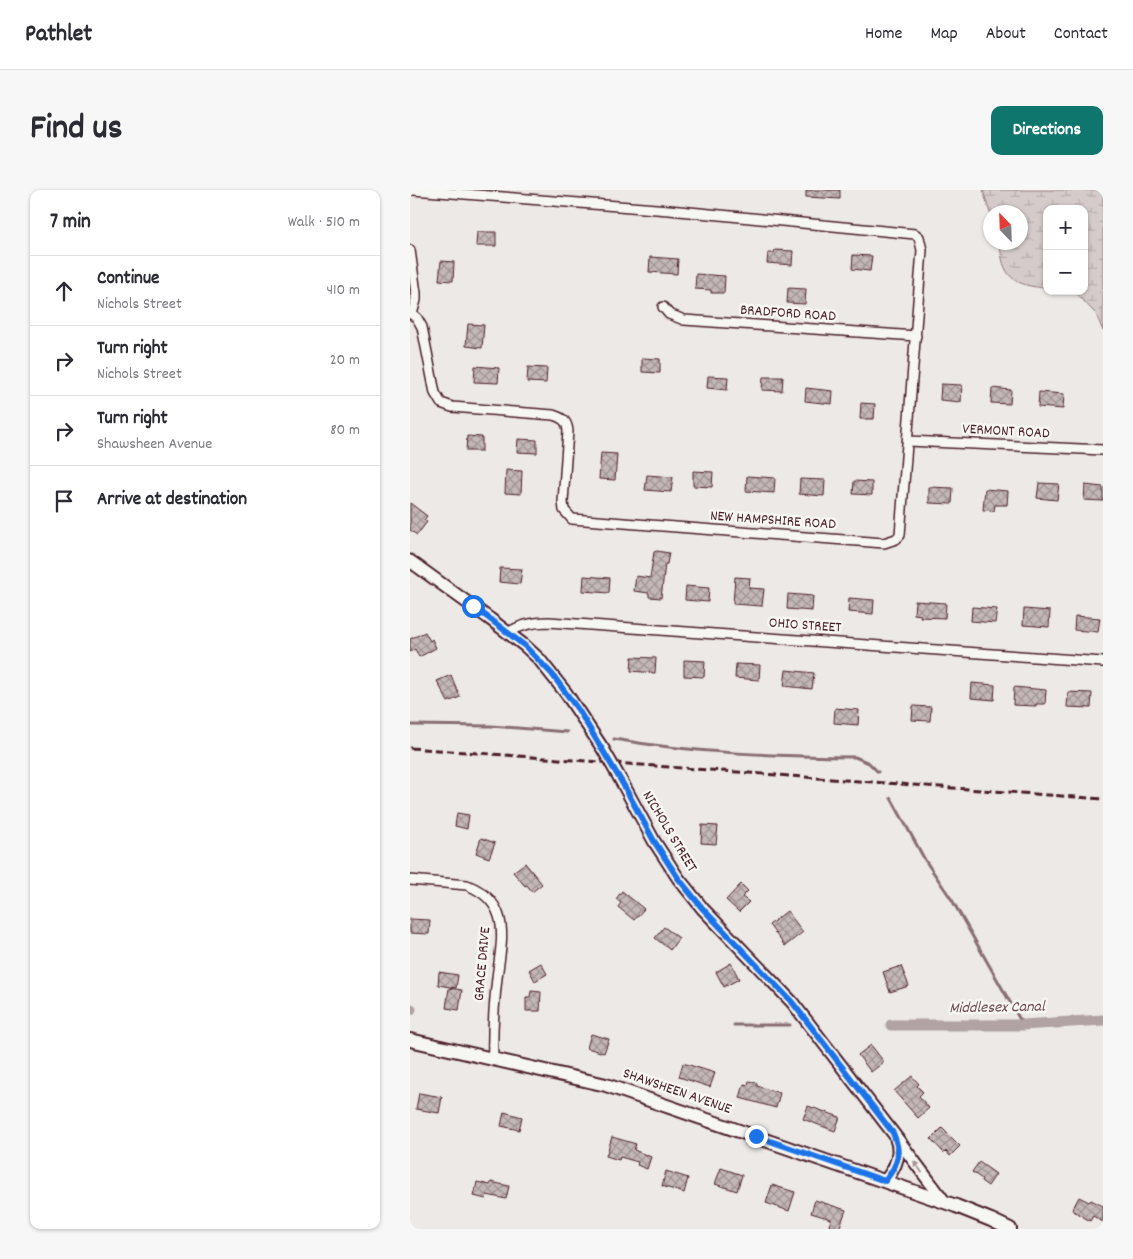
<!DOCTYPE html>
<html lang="en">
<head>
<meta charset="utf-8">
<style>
	:root { --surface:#fff; --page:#f7f7f7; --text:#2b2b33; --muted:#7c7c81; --line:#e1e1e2; --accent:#0f766e }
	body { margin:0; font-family:Dekko,sans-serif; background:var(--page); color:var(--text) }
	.controls { position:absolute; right:15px; top:15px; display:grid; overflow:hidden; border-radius:10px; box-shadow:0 1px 4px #0004 }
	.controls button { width:45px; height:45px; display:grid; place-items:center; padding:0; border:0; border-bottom:1px solid var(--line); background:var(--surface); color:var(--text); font:25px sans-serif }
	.compass { position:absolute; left:573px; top:15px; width:45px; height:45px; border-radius:50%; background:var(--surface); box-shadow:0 1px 4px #0004; rotate:337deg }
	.stop { position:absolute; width:15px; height:15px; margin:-11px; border:4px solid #1a73e8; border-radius:50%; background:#fff }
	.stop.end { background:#1a73e8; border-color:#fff; box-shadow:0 1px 5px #0008 }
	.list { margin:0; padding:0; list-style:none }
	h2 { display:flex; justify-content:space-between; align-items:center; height:65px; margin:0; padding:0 20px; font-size:21px }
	h2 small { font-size:16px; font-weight:400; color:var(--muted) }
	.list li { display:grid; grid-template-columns:32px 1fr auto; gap:15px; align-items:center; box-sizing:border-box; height:70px; padding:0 20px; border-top:1px solid var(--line) }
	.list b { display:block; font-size:19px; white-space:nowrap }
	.list p { margin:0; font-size:16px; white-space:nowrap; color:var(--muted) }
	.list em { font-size:16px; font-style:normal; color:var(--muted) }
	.icon { flex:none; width:28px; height:28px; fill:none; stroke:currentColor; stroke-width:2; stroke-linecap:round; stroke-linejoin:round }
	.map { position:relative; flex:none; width:693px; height:1039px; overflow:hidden; border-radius:10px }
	header { display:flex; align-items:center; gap:30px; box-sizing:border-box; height:70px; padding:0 25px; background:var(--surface); border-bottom:1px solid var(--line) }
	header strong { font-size:24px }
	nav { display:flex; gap:28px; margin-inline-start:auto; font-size:18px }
	.intro { display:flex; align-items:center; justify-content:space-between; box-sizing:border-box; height:120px; padding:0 30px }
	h1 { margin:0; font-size:35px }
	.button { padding:12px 22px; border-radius:10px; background:var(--accent); color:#fff; font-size:18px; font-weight:700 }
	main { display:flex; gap:30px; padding:0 30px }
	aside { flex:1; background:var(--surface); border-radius:10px; box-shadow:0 1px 4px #0004 }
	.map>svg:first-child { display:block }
	.wetland { fill:url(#wetland-marsh); stroke:#8f757a }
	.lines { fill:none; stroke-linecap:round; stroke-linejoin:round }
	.stream { stroke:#886e73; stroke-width:3 }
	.canal { stroke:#b1a2a3; stroke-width:11 }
	.building { fill:url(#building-cross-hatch); stroke:#4a1f2b }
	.minor-casing { stroke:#4a1f2b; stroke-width:12 }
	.tertiary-casing { stroke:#4a1f2b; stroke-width:15 }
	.secondary-casing { stroke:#4a1f2b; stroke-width:16 }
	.minor { stroke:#f6f6f2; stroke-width:9 }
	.tertiary { stroke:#f6f6f2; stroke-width:11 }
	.secondary { stroke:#f6f6f2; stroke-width:12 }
	.rail { stroke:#4a1f2b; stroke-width:3; stroke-dasharray:8 4; stroke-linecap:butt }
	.tertiary-bridge-casing { stroke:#4a1f2b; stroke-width:15; stroke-linecap:butt }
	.tertiary-bridge { stroke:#f6f6f2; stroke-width:11 }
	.oneway { fill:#a99598 }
	.route { stroke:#1a73e8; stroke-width:6 }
	.labels { text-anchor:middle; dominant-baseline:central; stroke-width:5; stroke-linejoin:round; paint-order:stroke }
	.street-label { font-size:15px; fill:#4a1f2b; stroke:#f6f6f2 }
	.water-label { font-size:16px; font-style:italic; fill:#6e4d55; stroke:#f6f6f2 }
</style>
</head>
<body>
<header>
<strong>Pathlet</strong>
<nav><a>Home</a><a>Map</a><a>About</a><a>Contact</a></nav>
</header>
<div class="intro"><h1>Find us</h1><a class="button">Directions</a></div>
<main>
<aside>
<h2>7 min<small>Walk · 510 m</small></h2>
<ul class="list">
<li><svg class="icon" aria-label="ahead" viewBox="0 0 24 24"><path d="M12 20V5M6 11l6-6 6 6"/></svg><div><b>Continue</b><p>Nichols Street</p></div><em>410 m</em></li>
<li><svg class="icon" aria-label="right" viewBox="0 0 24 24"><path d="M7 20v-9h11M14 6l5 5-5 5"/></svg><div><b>Turn right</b><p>Nichols Street</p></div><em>20 m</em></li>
<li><svg class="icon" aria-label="right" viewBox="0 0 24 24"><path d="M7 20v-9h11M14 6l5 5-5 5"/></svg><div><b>Turn right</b><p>Shawsheen Avenue</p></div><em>80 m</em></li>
<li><svg class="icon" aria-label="arrive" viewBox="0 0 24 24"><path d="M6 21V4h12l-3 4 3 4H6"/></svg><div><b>Arrive at destination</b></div></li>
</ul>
</aside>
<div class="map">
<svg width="693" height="1039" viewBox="0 0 693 1039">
	<defs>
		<pattern id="wetland-marsh" width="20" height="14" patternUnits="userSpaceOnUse" patternTransform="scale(1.25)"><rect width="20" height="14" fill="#d4cbca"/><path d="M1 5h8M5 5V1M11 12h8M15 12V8" fill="none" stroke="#b8aeae"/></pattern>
		<pattern id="building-cross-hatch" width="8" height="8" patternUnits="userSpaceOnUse" patternTransform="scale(1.25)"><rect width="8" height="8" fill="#c4b7b7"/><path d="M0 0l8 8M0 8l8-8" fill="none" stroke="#a19495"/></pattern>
	</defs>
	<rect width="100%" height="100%" fill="#ece9e6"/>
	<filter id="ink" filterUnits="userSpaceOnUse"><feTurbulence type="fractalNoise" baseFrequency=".02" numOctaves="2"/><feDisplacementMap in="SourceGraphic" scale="10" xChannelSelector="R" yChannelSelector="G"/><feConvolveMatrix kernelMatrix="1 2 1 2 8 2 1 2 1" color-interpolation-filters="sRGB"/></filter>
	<g filter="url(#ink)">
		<path class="wetland" d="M573 0H693V141L686 124 664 101H674V19H637V98C603 96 592 86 590 53L610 52V22L580 23Z"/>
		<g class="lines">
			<path class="stream" d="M0 535 81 536 157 542
				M204 549C283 563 365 566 445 567L459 573 468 582
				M481 608 515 670 542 710 613 835
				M324 835H380"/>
			<path class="canal" d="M0 819H1
				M481 835H613L693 830"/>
		</g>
		<path class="building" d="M396 0H430V9L396 7Z
			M67 42H86V56H66Z
			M365 60 383 61 382 75 357 73 358 63H364Z
			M443 65 462 66 460 81 442 79Z
			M240 67 268 69 267 84 239 82Z
			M31 71 44 72 43 91 29 90Z
			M286 84 315 86 314 103H301V100L285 99Z
			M378 98 396 99 395 114 377 113Z
			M58 134 74 135 72 158 56 156Z
			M232 168 250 169V183L232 182Z
			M65 176 89 178 88 193 64 192Z
			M118 177 137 178 136 193 117 192Z
			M298 186 318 187 317 200 297 198Z
			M353 187H373L372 201 352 200Z
			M531 194 552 195 551 212 530 210Z
			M396 198 423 201 422 214 395 211Z
			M582 198 601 200 600 214 581 213Z
			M629 202 654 204 653 219 628 217Z
			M451 213 465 214 464 229H450Z
			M57 246 72 247V261H56Z
			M108 249 127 250V263L107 262Z
			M191 263 207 264 205 290 189 289Z
			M96 280 112 281 111 304 95 303Z
			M283 281 303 282 302 297 283 296Z
			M237 285 263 287 261 302 235 300Z
			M337 286 365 288 364 303 336 301Z
			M390 289 415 290 414 306 389 304Z
			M444 291 462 292V305L443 304Z
			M629 293 649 294 647 310 627 308Z
			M675 295 693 297V311L674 310Z
			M519 297 543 298 542 314 519 313Z
			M575 299 598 301 597 315H585L584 321 573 320Z
			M0 313 17 326 14 330 17 332 7 345 0 340Z
			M247 361 259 363 257 374H255L251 408 239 407V403L224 401 226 386 240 388 244 362Z
			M90 378 112 379 110 394 89 392Z
			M174 386 200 388 199 403 173 401Z
			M325 387 340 388 339 398 354 399 352 416 323 414Z
			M276 396 299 398 298 412 275 410Z
			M378 404 403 406 402 421 377 419Z
			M439 408 464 410 463 424 438 422Z
			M505 411 536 413 535 428 510 427 511 425 504 424Z
			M562 417 587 419 585 433 561 431Z
			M614 419 640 421 639 437 613 435Z
			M665 426 690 428 688 442 664 440Z
			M15 442 20 451 22 449 26 458 9 467 5 459 0 462V449Z
			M222 467 246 468 245 483 221 481Z
			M274 470 295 471 294 487 274 486Z
			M326 474 350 475 349 490 325 488Z
			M376 480 404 483 402 499 374 496Z
			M41 485 50 507 38 512 27 491Z
			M562 493 585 495 584 510 561 508Z
			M604 497 636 500 635 514H626V516L603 515Z
			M658 502 682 503 681 518 657 517Z
			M503 516 521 517 520 531 502 530Z
			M425 518 449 520 448 535 424 533Z
			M47 623 59 625 57 639 45 636Z
			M292 635 308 636 306 654 291 653Z
			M71 648 85 653 79 668 66 663Z
			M115 673 132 694 122 702 117 695 115 696 103 682Z
			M331 694 338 701 332 707 339 712 329 722 316 710Z
			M212 701 234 719 224 730 208 717 211 713 206 709Z
			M377 721 393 742 375 756 359 735Z
			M0 729 20 730 19 744 0 743Z
			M254 737 269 748 260 760 245 748Z
			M131 773 137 784 125 791 119 780Z
			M321 773 329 789 314 797 306 782Z
			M491 776 499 796 480 802 473 782Z
			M29 782 48 785 46 798 28 795Z
			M39 798 52 800 49 820 36 818Z
			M121 801 131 802 130 821H116V807H120Z
			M181 844 199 849 194 863 177 858Z
			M461 855 474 872 461 882 448 865Z
			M273 873 305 883 300 897 269 887Z
			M502 886 509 894 507 896 513 902 509 906 519 918 508 928 484 901Z
			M339 891 347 893V896L370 903 366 918 330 908 334 894 338 895Z
			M9 903 32 907 29 923 6 919Z
			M398 916 430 927 425 941 393 929Z
			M94 922 112 927 109 940 91 936Z
			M532 938 550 956 540 966 536 961 534 963 521 949Z
			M202 947 226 954 224 960 241 967 237 979 227 975 228 972 210 967 209 970 196 966Z
			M569 972 586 984 578 996 571 991 572 989 562 982Z
			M311 978 332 985 327 1001 305 994Z
			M256 981 278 988 274 1003 252 996Z
			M67 992 80 995 81 992 99 996 96 1009 77 1005 76 1009 64 1006Z
			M362 995 385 1002 379 1021 356 1013Z
			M669 1007 679 1012 681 1010 693 1016V1032L683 1026 680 1031 662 1020Z
			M405 1010 436 1020 429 1039 419 1036 421 1029 401 1023Z"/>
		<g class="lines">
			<g class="minor-casing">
				<path id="minor" d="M0 60 6 103V110L2 124
					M253 117 259 124 274 130 506 146
					M0 123 7 128 12 137 25 203 31 213 42 217 143 225C153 228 157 231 158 241L153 312 154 320 162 329 474 353 486 349 490 345 512 60 509 47 505 44 259 20 3 0
					M498 251 693 260
					M98 443C111 434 124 432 139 432L693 472
					M0 690 57 695C72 701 84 710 89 726 95 745 89 769 87 788 84 815 82 841 83 869"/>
			</g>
			<g class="tertiary-casing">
				<path id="tertiary" d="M0 371 80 429 115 456 129 469 156 503 193 559
					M213 594 244 651 268 688 293 719 382 812 483 943 534 1011
					M475 991C485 979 492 965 486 949"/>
			</g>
			<g class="secondary-casing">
				<path id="secondary" d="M0 850 196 895 546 1016 581 1030 600 1039"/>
			</g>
			<use href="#minor" class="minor"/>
			<use href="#tertiary" class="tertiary"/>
			<use href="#secondary" class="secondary"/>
			<path class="rail" d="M0 558 693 609"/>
			<g class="tertiary-bridge-casing">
				<path id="tertiary-bridge" d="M193 559 213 594"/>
			</g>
			<use href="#tertiary-bridge" class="tertiary-bridge"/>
		</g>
		<defs><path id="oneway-solid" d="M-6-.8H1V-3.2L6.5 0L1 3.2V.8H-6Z" transform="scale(1.25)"/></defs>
		<use class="oneway" href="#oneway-solid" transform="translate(508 977) rotate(-126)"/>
	</g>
	<g class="lines" filter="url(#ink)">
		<path class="route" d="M63 416 115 456 142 484 169 521 213 594 244 651 268 688 293 719 382 812 483 943C492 964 488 974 475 991L346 946"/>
	</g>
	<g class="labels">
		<g class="street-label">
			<text transform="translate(378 124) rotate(4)">BRADFORD ROAD</text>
			<text transform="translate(596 242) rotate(3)">VERMONT ROAD</text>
			<text transform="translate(363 331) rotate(4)">NEW HAMPSHIRE ROAD</text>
			<text transform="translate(395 436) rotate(4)">OHIO STREET</text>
			<text transform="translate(259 642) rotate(59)">NICHOLS STREET</text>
			<text transform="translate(73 774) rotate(-85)">GRACE DRIVE</text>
			<text transform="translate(267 902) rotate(19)">SHAWSHEEN AVENUE</text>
		</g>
		<g class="water-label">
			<text transform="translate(587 818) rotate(-1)">Middlesex Canal</text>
		</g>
	</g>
</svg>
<div class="controls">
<button>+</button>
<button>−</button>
</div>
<svg class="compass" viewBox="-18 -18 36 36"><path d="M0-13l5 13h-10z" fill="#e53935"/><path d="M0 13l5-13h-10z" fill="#7c7c81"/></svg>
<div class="stop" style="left:63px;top:416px"></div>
<div class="stop end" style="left:346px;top:946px"></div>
</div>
</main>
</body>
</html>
